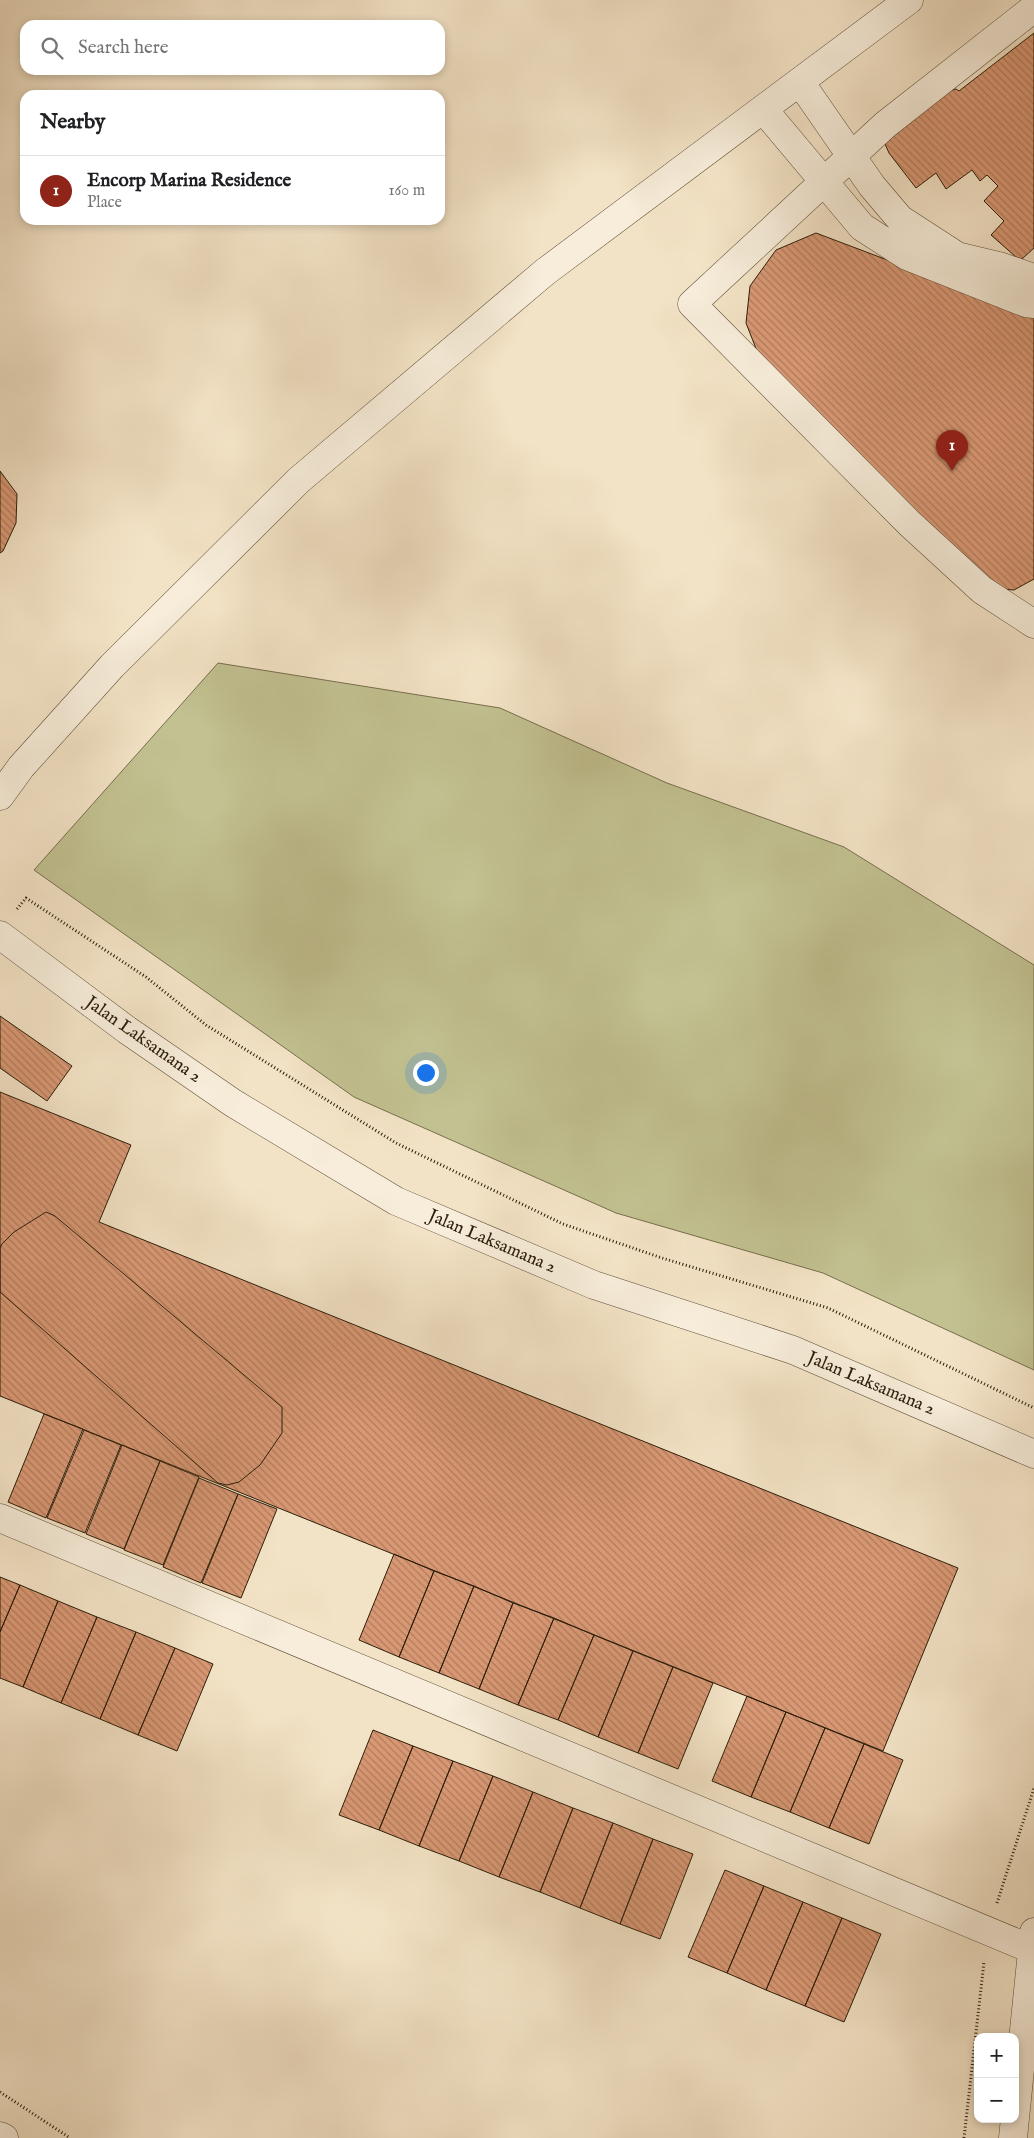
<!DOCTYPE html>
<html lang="en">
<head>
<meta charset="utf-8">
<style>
	:root { --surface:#fff; --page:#f2f2f2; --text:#202124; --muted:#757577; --line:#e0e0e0; --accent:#8f2418 }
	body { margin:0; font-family:"IM FELL English",serif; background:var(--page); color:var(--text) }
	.controls { position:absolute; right:15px; bottom:15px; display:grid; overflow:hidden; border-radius:10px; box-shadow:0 2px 8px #0003 }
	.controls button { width:45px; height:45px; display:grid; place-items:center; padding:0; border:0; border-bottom:1px solid var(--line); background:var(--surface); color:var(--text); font:25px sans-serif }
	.you { position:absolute; left:425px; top:1072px; width:18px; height:18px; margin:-12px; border:4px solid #fff; border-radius:50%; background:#1a73e8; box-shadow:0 0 0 8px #1a73e833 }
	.badge { display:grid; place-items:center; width:32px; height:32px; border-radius:50%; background:var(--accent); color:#fff; font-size:16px; font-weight:700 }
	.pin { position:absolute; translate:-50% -41px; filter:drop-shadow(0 1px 2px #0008) }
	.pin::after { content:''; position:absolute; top:26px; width:18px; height:15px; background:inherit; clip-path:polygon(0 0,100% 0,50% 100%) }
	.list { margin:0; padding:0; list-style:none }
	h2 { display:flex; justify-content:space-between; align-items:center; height:65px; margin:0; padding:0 20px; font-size:21px }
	h2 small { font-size:16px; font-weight:400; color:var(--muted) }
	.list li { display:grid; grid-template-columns:32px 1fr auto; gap:15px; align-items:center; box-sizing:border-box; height:70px; padding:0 20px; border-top:1px solid var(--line) }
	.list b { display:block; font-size:19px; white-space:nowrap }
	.list p { margin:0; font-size:16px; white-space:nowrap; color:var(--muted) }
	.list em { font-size:16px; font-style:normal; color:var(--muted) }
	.icon { flex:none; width:28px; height:28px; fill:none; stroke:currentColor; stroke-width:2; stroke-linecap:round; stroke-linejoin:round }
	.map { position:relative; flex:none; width:1034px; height:2138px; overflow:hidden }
	.search { position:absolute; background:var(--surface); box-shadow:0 2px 8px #0003; left:20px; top:20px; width:425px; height:55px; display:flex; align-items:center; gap:12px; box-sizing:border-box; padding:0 18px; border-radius:15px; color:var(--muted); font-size:19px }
	.panel { position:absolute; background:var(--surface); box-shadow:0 2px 8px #0003; left:20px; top:90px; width:425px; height:135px; border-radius:15px }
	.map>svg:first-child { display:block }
	.park { fill:#c2c191; stroke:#766f4d }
	.building { fill:url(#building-back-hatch); stroke:#2b1d09 }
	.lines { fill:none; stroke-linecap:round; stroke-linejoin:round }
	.minor-casing { stroke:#5d4e38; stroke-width:29 }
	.path { stroke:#2b1d09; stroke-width:3; stroke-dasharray:1 2.5; stroke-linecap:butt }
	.minor { stroke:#f7edda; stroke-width:28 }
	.labels { text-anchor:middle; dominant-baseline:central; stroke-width:4; stroke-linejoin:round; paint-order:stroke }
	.street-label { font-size:18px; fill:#2b1d09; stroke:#f7edda }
</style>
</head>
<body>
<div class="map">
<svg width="1034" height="2138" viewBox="0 0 1034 2138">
	<defs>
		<pattern id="building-back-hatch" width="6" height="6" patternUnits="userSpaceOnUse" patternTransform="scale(1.25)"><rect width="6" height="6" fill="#d99874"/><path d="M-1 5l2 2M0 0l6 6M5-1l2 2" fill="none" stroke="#b07b5d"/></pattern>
	</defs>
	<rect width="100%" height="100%" fill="#f3e3c6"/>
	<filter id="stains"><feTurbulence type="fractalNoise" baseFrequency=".004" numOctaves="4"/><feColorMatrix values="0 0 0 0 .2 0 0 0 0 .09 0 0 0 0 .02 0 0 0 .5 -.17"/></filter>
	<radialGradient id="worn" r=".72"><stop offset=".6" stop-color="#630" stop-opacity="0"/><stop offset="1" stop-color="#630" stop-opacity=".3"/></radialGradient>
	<path class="park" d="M218 663 500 708 667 783 844 847 1034 965V1370L823 1273 616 1213 354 1097 34 870Z"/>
	<path class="building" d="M1034 33V248L1022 259 1016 257 991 235 1004 221 984 201 998 186 987 175 980 181 972 170 946 189 936 173 916 188 889 153 885 144 888 137 947 91 956 89 959 91Z
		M816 233 943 281 1034 305V579L1014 590 987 588 762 364 746 323 750 286 776 250Z
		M0 471 17 494 16 523 3 551 0 553Z
		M0 1016 72 1066 47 1101 0 1068Z
		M0 1092 131 1145 99 1222 958 1568 883 1751 0 1396Z
		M46 1212 55 1216 282 1407V1433L260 1465 239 1482 227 1485 218 1483 0 1292V1248L2 1244 14 1232Z
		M44 1414 83 1429 46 1518 8 1502Z
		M84 1430 121 1445 85 1533 47 1518Z
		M122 1445 160 1461 124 1549 86 1534Z
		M160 1461 199 1477 163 1565 124 1550Z
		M199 1478 238 1494 201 1583 163 1567Z
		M238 1494 277 1509 241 1598 202 1583Z
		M394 1554 434 1571 399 1657 359 1640Z
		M434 1571 474 1586 439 1673 399 1657Z
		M0 1577 20 1585 0 1632Z
		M20 1585 58 1601 23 1687 0 1678V1632Z
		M474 1586 513 1603 479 1689 439 1673Z
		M58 1601 97 1617 61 1703 23 1687Z
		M513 1603 554 1618 518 1705 479 1689Z
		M97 1617 136 1632 100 1719 61 1703Z
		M554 1618 594 1635 558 1720 518 1705Z
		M136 1632 175 1648 138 1735 100 1719Z
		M594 1635 633 1651 598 1737 558 1720Z
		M175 1648 213 1664 177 1751 138 1735Z
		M633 1651 673 1667 638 1753 598 1737Z
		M673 1667 713 1683 678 1769 638 1753Z
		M747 1696 786 1712 751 1797 712 1781Z
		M786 1712 825 1728 790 1812 751 1797Z
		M825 1728 864 1744 829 1828 790 1812Z
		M373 1730 413 1746 379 1830 339 1815Z
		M864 1744 903 1760 869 1844 829 1828Z
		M413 1746 453 1761 419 1846 379 1830Z
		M453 1761 493 1776 459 1861 419 1846Z
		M493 1776 533 1792 499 1877 459 1861Z
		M533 1792 573 1808 540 1892 499 1877Z
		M573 1808 613 1823 580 1908 540 1892Z
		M613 1823 653 1839 620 1924 580 1908Z
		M653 1839 693 1854 660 1939 620 1924Z
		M725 1870 764 1886 727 1973 688 1957Z
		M764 1886 803 1902 766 1990 727 1973Z
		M803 1902 842 1918 805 2006 766 1990Z
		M842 1918 881 1934 844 2022 805 2006Z"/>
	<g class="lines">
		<g class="minor-casing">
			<path id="minor" d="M1034 8 885 125 692 304 909 523 982 590 1034 624
				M800 82 872 186 900 219 957 256 999 266 1034 278
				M763 109 862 227 907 256 1026 303 1034 304
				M0 796 21 767 112 666 299 480 545 272 909 0
				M0 935 127 1030 233 1103 396 1201 594 1285 793 1350 1034 1454
				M0 1518 1031 1949
				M0 2136 4 2138
				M1013 2138 1034 1932"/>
		</g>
		<path class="path" d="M17 909 26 898 146 977 206 1025 396 1143 563 1224 662 1258 828 1308 1034 1408
			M997 1903 1034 1788
			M0 2092 70 2138
			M964 2138 984 1962"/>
		<use href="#minor" class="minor"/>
	</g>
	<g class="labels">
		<g class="street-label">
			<text transform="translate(143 1040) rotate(35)">Jalan Laksamana 2</text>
			<text transform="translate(492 1242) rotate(23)">Jalan Laksamana 2</text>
			<text transform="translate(871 1384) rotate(23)">Jalan Laksamana 2</text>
		</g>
	</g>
	<rect width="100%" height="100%" filter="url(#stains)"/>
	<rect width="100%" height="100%" fill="url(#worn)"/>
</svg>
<div class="controls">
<button>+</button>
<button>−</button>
</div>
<div class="you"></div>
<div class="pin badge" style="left:952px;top:471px">1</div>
<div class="search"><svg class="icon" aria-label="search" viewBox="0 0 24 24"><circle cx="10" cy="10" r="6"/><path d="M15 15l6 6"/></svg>Search here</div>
<section class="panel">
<h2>Nearby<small></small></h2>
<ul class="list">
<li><span class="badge">1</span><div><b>Encorp Marina Residence</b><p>Place</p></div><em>160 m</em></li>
</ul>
</section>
</div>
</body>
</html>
